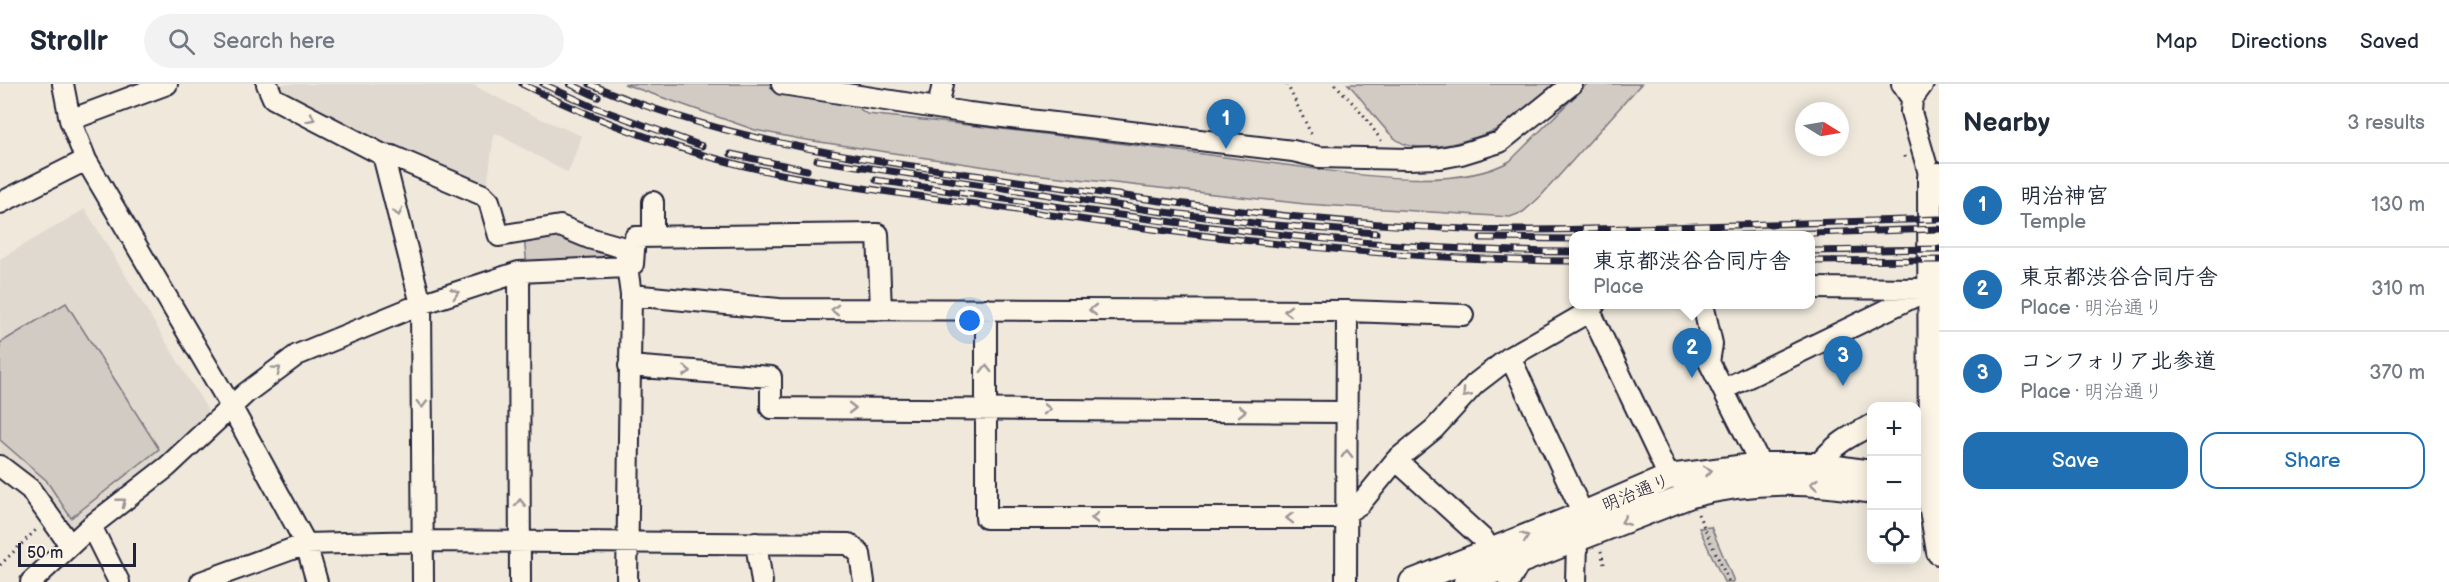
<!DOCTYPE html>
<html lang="en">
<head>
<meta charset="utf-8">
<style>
	:root { --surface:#fff; --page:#f2f2f3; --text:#1f2937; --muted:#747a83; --line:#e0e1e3; --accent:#1f6fb2 }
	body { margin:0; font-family:"Balsamiq Sans","Klee One",sans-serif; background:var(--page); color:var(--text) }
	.controls { position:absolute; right:18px; bottom:18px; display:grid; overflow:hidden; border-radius:12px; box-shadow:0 3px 15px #0003 }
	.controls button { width:54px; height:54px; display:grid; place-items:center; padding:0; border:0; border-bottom:2px solid var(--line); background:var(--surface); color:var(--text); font:30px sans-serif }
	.compass { position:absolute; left:1795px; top:18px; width:54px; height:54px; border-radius:50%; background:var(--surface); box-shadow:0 3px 15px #0003; rotate:101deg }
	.scale { position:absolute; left:18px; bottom:15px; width:118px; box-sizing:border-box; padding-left:6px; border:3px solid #22223b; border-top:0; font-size:16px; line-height:21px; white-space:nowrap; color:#22223b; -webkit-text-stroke:4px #fcf5e5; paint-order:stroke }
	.you { position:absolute; left:970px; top:237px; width:21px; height:21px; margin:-15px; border:4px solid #fff; border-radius:50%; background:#1a73e8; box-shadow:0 0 0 9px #1a73e833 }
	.badge { display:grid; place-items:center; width:39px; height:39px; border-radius:50%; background:var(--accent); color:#fff; font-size:20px; font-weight:700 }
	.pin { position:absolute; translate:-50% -50px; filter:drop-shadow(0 2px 3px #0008) }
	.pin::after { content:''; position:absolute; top:32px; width:21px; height:18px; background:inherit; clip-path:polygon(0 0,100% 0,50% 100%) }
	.popup { position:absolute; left:1569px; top:147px; width:246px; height:78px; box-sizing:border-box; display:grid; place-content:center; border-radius:12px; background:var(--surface); filter:drop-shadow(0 2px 4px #0005); font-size:20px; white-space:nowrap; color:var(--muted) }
	.popup b { font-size:22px; color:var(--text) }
	.popup::after { content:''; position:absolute; left:50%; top:100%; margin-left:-12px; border:12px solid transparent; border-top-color:var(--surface) }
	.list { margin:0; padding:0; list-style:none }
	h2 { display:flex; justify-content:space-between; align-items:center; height:78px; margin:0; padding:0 24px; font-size:26px }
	h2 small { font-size:20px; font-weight:400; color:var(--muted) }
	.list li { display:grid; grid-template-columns:39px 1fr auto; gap:18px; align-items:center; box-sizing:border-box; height:84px; padding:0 24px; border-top:2px solid var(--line) }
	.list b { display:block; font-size:22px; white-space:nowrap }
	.list p { margin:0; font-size:20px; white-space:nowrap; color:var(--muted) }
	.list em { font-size:20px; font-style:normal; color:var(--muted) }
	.actions { display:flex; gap:12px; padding:18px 24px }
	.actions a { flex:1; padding:14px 0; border:2px solid var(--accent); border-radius:18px; text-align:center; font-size:21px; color:var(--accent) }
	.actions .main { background:var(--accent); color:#fff }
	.icon { flex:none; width:33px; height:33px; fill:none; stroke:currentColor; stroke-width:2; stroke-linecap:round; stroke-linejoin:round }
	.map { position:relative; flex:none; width:1939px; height:498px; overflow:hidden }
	header { display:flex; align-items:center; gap:36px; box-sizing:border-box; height:84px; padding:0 30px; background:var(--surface); border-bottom:2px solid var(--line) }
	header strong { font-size:28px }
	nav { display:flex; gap:33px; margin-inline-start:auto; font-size:21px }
	.search { width:420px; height:54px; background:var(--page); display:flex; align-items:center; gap:15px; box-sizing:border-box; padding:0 21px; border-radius:33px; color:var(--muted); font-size:22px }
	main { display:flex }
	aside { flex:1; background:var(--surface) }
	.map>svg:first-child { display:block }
	.built { fill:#e0d9cf }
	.green { fill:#d1cbc3; stroke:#7a767f; stroke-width:1.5 }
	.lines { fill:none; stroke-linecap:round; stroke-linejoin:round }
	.minor-casing { stroke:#22223b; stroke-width:24 }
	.major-casing { stroke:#22223b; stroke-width:28 }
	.path { stroke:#22223b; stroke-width:3; stroke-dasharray:1.5 4.5; stroke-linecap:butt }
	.minor { stroke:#fcf5e5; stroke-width:20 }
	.major { stroke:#fcf5e5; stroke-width:24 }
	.rail-casing { stroke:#22223b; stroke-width:7 }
	.rail { stroke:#fcf5e5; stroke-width:4.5; stroke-dasharray:14; stroke-linecap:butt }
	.oneway { stroke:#9a9698 }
	.labels { text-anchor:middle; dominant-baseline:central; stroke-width:4.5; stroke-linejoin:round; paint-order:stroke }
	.street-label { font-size:18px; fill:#22223b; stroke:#fcf5e5 }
</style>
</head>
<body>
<header>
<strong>Strollr</strong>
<div class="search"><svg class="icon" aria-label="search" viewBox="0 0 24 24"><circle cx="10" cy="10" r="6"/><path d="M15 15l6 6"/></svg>Search here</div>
<nav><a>Map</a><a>Directions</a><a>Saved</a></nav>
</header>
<main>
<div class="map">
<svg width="1939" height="498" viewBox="0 0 1939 498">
	<rect width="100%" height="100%" fill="#efe8db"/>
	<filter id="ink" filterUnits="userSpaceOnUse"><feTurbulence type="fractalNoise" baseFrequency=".0167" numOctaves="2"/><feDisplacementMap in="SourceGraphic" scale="12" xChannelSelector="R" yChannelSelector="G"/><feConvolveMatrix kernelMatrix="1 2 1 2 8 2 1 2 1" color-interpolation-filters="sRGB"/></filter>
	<g filter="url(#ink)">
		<path class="built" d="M277 0H471L532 31 582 52 568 89 494 48 487 106 393 66 280 8Z
			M85 125 207 325V337L72 451 0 375V175Z"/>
		<path class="green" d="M624 0H857L860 8V25L867 30C956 39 1045 50 1133 61 1181 67 1230 74 1278 80 1342 88 1452 110 1510 77L1587 0H1641L1540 113 1523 128 1510 133 1305 120 1033 90 800 55 755 46Z
			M1348 0H1553C1542 12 1530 28 1516 36 1490 51 1423 75 1397 56 1378 41 1365 17 1348 0Z
			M557 147 618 167 620 179 527 183 524 153Z
			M66 219 159 365 71 434 46 396 0 356V259Z
			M1711 443 1733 495V498H1724L1699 444Z"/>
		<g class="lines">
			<g class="minor-casing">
				<path id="minor" d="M63 0 70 36 86 76 232 324 306 460 317 498
					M267 0 273 14 383 71 392 72 483 111 489 117 499 152 560 142 589 154 621 163 625 167 631 211 627 498
					M782 0 969 29 1293 67 1319 73 1408 75 1440 74 1461 70 1500 58 1572 0
					M1902 0 1912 15
					M1923 0 1912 15 1911 28 1930 93
					M938 23 943 0
					M70 36 167 0
					M383 71 421 220 423 498
					M0 119 86 76
					M653 152V118
					M519 188 520 498
					M1810 204 1924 205
					M631 211 779 225 1347 227 1463 231
					M1703 220 1712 260 1709 278 1761 381
					M986 225V434H1338L1360 420 1396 376 1434 345 1475 300 1510 273 1590 227 1595 220
					M1590 227 1669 393
					M1510 273 1583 430
					M629 282 771 293V324L1347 328
					M1724 305 1930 205
					M1396 376 1484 456 1490 467
					M1818 381C1833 361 1850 352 1872 341
					M0 382 30 405 70 461
					M91 442 119 498
					M756 459 762 498
					M31 498 91 442 167 383 246 309 297 271 421 220 519 188 626 183 633 180 635 153 878 150 881 226
					M201 498 306 460 423 457 849 460 860 470 864 498
					M1346 498 1347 227
					M1509 498 1520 478
					M1576 498 1577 457"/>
			</g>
			<g class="major-casing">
				<path id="major" d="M1939 91 1930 93 1931 420 1939 468
					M1412 498 1583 430 1669 393 1761 381H1818L1872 389
					M1466 498 1691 411C1753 395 1809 396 1872 407"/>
			</g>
			<path class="path" d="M1287 0 1313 54
				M1335 0 1363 30 1383 59
				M1904 72 1905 77
				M1698 430 1729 498
				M1601 467 1604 480
				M0 481 37 445"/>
			<use href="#minor" class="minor"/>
			<use href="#major" class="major"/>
			<g class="rail-casing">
				<path id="rail" d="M522 0C603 40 688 71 776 89 853 105 932 113 1010 125 1197 153 1384 176 1574 177
					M543 0 591 22 702 62
					M570 0 598 13
					M590 0C721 57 862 75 1003 95 1157 117 1310 139 1466 145 1521 148 1576 145 1631 144 1733 141 1836 138 1939 135
					M731 70 807 86
					M817 76 1156 127 1262 140 1376 149
					M876 96C1107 130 1339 167 1574 168
					M1718 152 1939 145
					M1481 154 1574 155
					M1810 167 1939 165
					M1810 177 1939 176"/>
			</g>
			<use href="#rail" class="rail"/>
		</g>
		<defs><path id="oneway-chevron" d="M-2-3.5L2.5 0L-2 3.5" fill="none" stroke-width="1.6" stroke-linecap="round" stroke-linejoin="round" transform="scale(1.5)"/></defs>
		<g class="oneway">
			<use href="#oneway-chevron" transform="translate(311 34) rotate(27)"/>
			<use href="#oneway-chevron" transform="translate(398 128) rotate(76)"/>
			<use href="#oneway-chevron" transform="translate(455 209) rotate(-18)"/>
			<use href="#oneway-chevron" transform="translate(835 226) rotate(-179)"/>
			<use href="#oneway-chevron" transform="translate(1093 226) rotate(-180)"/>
			<use href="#oneway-chevron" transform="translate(1288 227) rotate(-180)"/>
			<use href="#oneway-chevron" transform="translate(986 285) rotate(-90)"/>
			<use href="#oneway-chevron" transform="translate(277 286) rotate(-37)"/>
			<use href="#oneway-chevron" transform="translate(687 287) rotate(4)"/>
			<use href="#oneway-chevron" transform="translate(1466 310) rotate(132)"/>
			<use href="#oneway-chevron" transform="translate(422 320) rotate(89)"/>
			<use href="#oneway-chevron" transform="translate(852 324)"/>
			<use href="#oneway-chevron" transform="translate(1047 325) rotate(1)"/>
			<use href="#oneway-chevron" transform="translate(1242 327) rotate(1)"/>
			<use href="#oneway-chevron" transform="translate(1347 370) rotate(-90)"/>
			<use href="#oneway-chevron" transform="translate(1708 387) rotate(-9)"/>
			<use href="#oneway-chevron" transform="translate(1814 400) rotate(-175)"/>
			<use href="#oneway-chevron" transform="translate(122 418) rotate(-38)"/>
			<use href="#oneway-chevron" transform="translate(520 419) rotate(-90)"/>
			<use href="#oneway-chevron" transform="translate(1095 434) rotate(180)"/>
			<use href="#oneway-chevron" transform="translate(1290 434) rotate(180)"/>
			<use href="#oneway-chevron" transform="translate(1625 437) rotate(158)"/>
			<use href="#oneway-chevron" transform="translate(1525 453) rotate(-21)"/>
		</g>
	</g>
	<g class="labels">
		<g class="street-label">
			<text transform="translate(1636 409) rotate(-22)">明治通り</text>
		</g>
	</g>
</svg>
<div class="controls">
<button>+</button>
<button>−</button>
<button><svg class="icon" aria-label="locate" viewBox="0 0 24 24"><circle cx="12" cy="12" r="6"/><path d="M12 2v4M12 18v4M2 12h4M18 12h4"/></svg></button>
</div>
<svg class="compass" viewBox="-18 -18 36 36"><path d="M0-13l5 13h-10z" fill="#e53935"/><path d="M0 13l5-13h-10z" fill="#747a83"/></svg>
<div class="scale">50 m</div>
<div class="you"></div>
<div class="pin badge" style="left:1226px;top:65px">1</div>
<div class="pin badge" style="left:1692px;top:294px">2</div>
<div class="popup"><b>東京都渋谷合同庁舎</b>Place</div>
<div class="pin badge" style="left:1843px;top:302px">3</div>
</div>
<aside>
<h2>Nearby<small>3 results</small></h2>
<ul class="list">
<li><span class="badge">1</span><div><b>明治神宮</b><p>Temple</p></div><em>130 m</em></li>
<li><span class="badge">2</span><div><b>東京都渋谷合同庁舎</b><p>Place · 明治通り</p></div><em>310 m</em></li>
<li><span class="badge">3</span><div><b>コンフォリア北参道</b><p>Place · 明治通り</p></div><em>370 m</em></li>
</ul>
<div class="actions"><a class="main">Save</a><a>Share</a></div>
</aside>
</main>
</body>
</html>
